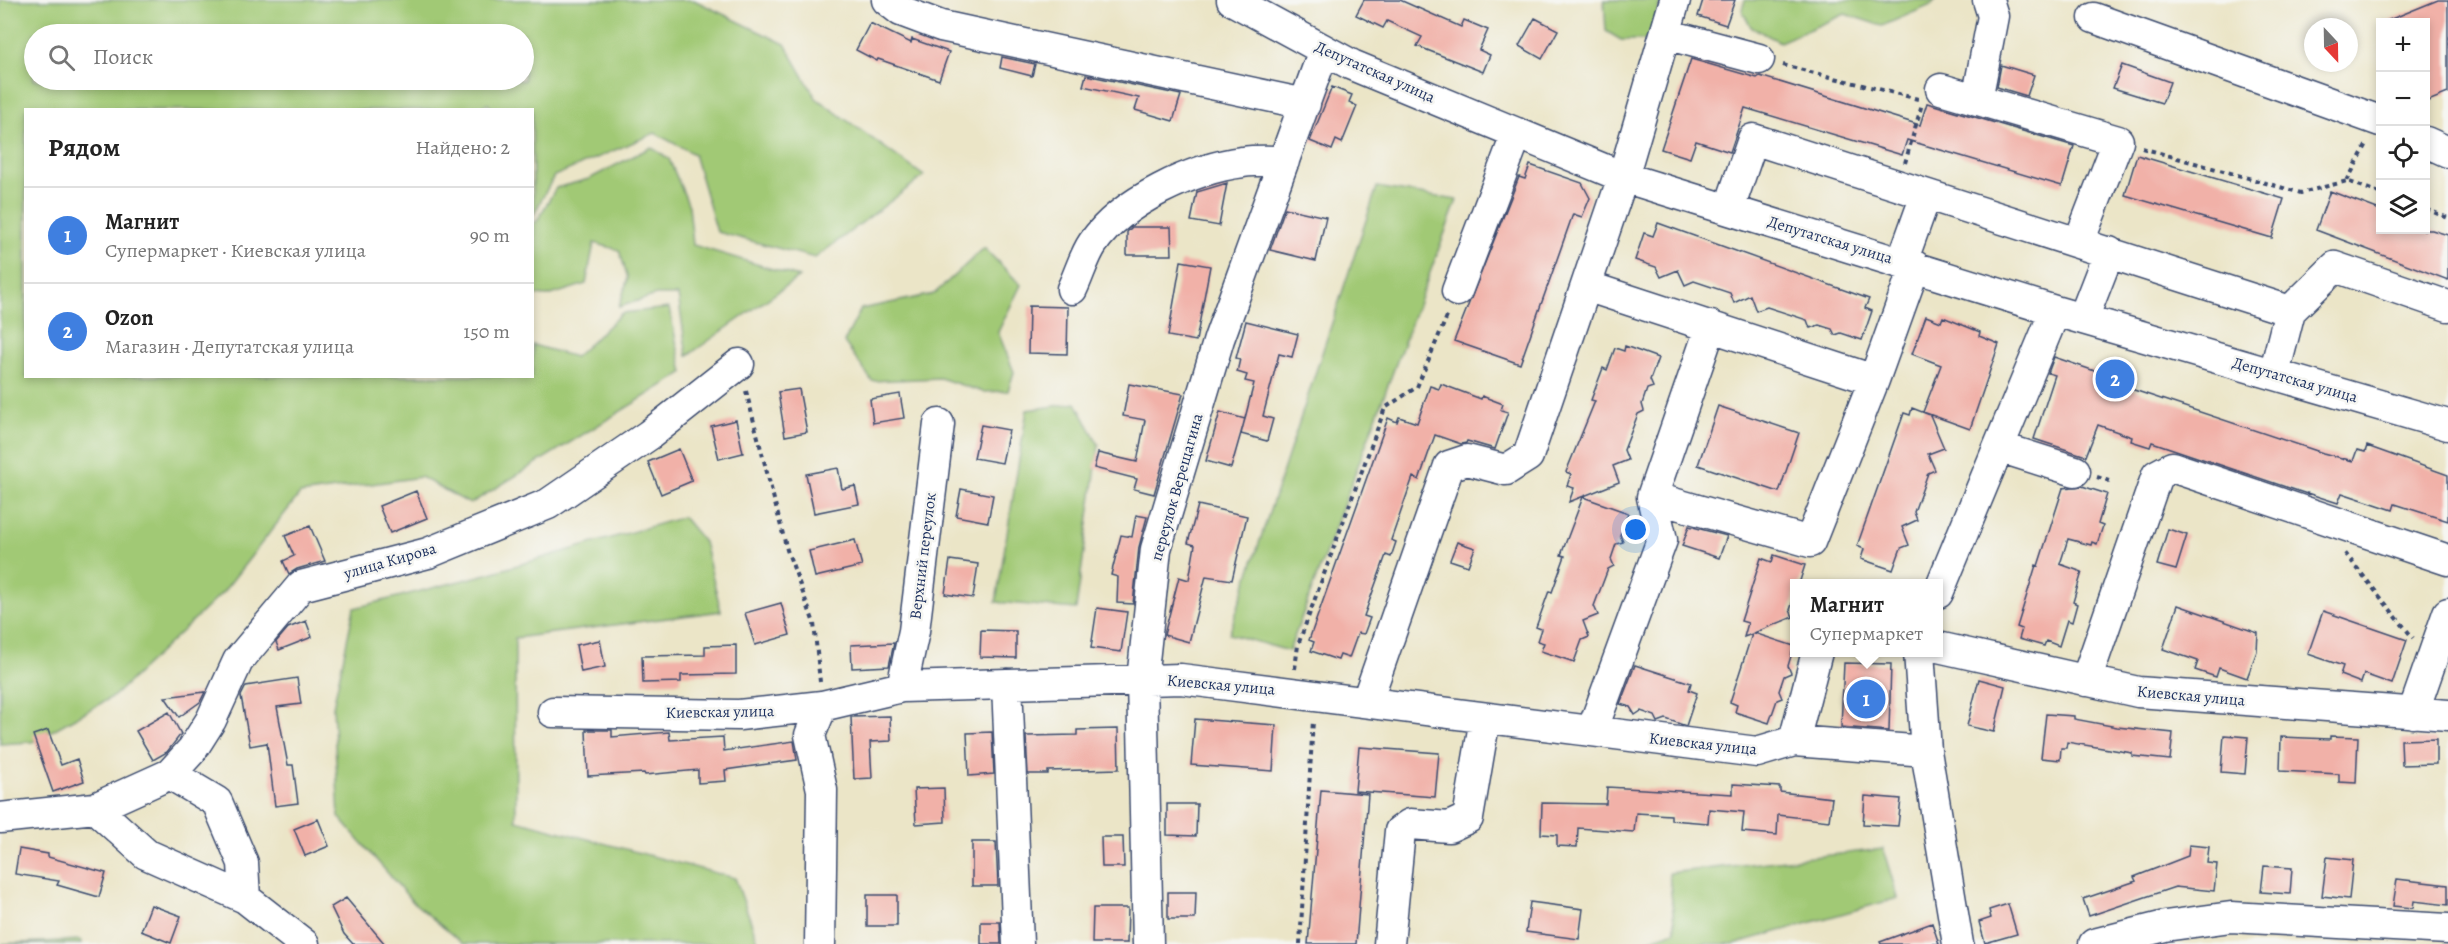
<!DOCTYPE html>
<html lang="ru">
<head>
<meta charset="utf-8">
<style>
	:root { --surface:#fff; --page:#f6f6f6; --text:#222; --muted:#767676; --line:#e0e0e0; --accent:#1f6fb2 }
	body { margin:0; font-family:Alegreya,serif; background:var(--page); color:var(--text) }
	.controls { position:absolute; right:18px; top:18px; display:grid; overflow:hidden; border-radius:0px; box-shadow:0 3px 9px #0003 }
	.controls button { width:54px; height:54px; display:grid; place-items:center; padding:0; border:0; border-bottom:2px solid var(--line); background:var(--surface); color:var(--text); font:30px sans-serif }
	.compass { position:absolute; left:2304px; top:18px; width:54px; height:54px; border-radius:50%; background:var(--surface); box-shadow:0 3px 9px #0003; rotate:158deg }
	.you { position:absolute; left:1636px; top:530px; width:21px; height:21px; margin:-15px; border:4px solid #fff; border-radius:50%; background:#1a73e8; box-shadow:0 0 0 9px #1a73e833 }
	.badge { display:grid; place-items:center; width:39px; height:39px; border-radius:50%; background:var(--accent); color:#fff; font-size:20px; font-weight:700 }
	.pin { position:absolute; translate:-50% -50%; border:3px solid #fff; box-shadow:0 2px 6px #0006 }
	.popup { position:absolute; left:1790px; top:579px; width:153px; height:78px; box-sizing:border-box; display:grid; place-content:center; border-radius:0px; background:var(--surface); filter:drop-shadow(0 2px 4px #0005); font-size:20px; white-space:nowrap; color:var(--muted) }
	.popup b { font-size:22px; color:var(--text) }
	.popup::after { content:''; position:absolute; left:50%; top:100%; margin-left:-12px; border:12px solid transparent; border-top-color:var(--surface) }
	.list { margin:0; padding:0; list-style:none }
	h2 { display:flex; justify-content:space-between; align-items:center; height:78px; margin:0; padding:0 24px; font-size:26px }
	h2 small { font-size:20px; font-weight:400; color:var(--muted) }
	.list li { display:grid; grid-template-columns:39px 1fr auto; gap:18px; align-items:center; box-sizing:border-box; height:96px; padding:0 24px; border-top:2px solid var(--line) }
	.list b { display:block; font-size:22px; white-space:nowrap }
	.list p { margin:0; font-size:20px; white-space:nowrap; color:var(--muted) }
	.list em { font-size:20px; font-style:normal; color:var(--muted) }
	.icon { flex:none; width:33px; height:33px; fill:none; stroke:currentColor; stroke-width:2; stroke-linecap:round; stroke-linejoin:round }
	.map { position:relative; flex:none; width:2448px; height:944px; overflow:hidden }
	.search { position:absolute; background:var(--surface); box-shadow:0 3px 9px #0003; left:24px; top:24px; width:510px; height:66px; display:flex; align-items:center; gap:15px; box-sizing:border-box; padding:0 21px; border-radius:33px; color:var(--muted); font-size:22px }
	.panel { position:absolute; background:var(--surface); box-shadow:0 3px 9px #0003; left:24px; top:108px; width:510px; height:270px; border-radius:0px }
	.map>svg:first-child { display:block }
	.green { fill:#a1c974; stroke:#5e7c69; stroke-width:1.5; fill-rule:evenodd }
	.building { fill:#f1b1a8 }
	.lines { fill:none; stroke-linecap:round; stroke-linejoin:round }
	.minor-casing { stroke:#3a4a6e; stroke-width:33 }
	.path { stroke:#3a4a6e; stroke-width:4; stroke-dasharray:4.5 4.5; stroke-linecap:butt }
	.minor { stroke:#fff; stroke-width:30 }
	.labels { text-anchor:middle; dominant-baseline:central; stroke-width:5; stroke-linejoin:round; paint-order:stroke }
	.street-label { font-size:16px; fill:#1b2f5e; stroke:#f6f6f2 }
</style>
</head>
<body>
<div class="map">
<svg width="2448" height="944" viewBox="0 0 2448 944">
	<rect width="100%" height="100%" fill="#f6f6f2"/>
	<filter id="ink" filterUnits="userSpaceOnUse"><feTurbulence type="fractalNoise" baseFrequency=".0167" numOctaves="2"/><feDisplacementMap in="SourceGraphic" scale="12" xChannelSelector="R" yChannelSelector="G"/><feConvolveMatrix kernelMatrix="1 2 1 2 8 2 1 2 1" color-interpolation-filters="sRGB"/></filter>
	<filter id="wash" filterUnits="userSpaceOnUse"><feTurbulence type="fractalNoise" baseFrequency=".008" numOctaves="4" result="noise"/><feDisplacementMap in="SourceGraphic" scale="24" xChannelSelector="R" yChannelSelector="G"/><feGaussianBlur stdDeviation="1.35" result="paint"/><feColorMatrix in="noise" values="0 0 0 0 0 0 0 0 0 0 0 0 0 0 0 0 0 1.4 0 .05"/><feComposite in="paint" operator="in"/></filter>
	<g filter="url(#wash)">
		<rect width="100%" height="100%" fill="#ebe5c7"/>
		<path class="green" d="M0 0H694L785 44 816 98 924 176 815 258 717 232 694 154 655 133 554 176 534 214 533 213 532 110 493 109 488 104 474 110H26V376H532L533 345 575 357 622 313 669 308 683 373 470 504 421 477 300 494 224 591 114 696 32 742 0 744ZM34 34H524V80H34Z
			M1604 0H1661L1650 40H1621L1606 31Z
			M1745 0H1935L1931 5 1882 26 1845 14 1780 42 1751 27 1742 10Z
			M651 147 669 159 689 206 693 245 799 277 687 356 678 295H656L619 307 628 278 619 250 594 243 586 284 548 296 533 295V224L537 221 556 188 589 179Z
			M1377 187 1457 200 1289 651 1229 634Z
			M984 248 1021 285 998 332 1014 372 1008 391 983 392 940 378 872 381 844 342 861 309 934 294Z
			M1076 403 1099 445 1076 609 996 602 1027 410Z
			M683 517 704 542 721 611 515 638 516 820 735 878 759 944H463L412 901 339 817 333 707 354 608 487 574Z
			M1883 849 1898 898 1734 944H1636L1675 931 1669 873Z
			M80 940 82 944H2Z"/>
		<g id="blocks">
			<path class="building" d="M1364 0H1400L1461 27 1464 20 1488 30 1479 50 1490 55 1483 72 1417 46 1422 37 1387 21 1383 28 1356 15Z
				M1703 0H1735L1726 25 1698 16Z
				M2438 0H2448V93L2426 102V22H2384Z
				M1535 18 1558 30 1542 59 1519 46Z
				M870 23 911 43 912 39 949 52 939 80 878 59 877 61 856 50Z
				M1002 57 1035 64 1032 76 1000 68Z
				M1691 59 1757 78 1760 76 1920 125 1927 103 2074 146 2062 186 1907 140 1902 155 1745 108 1730 152 1696 141 1690 158 1661 149Z
				M2001 65 2034 75 2027 96 1997 87Z
				M2122 65 2170 82 2162 103 2113 88Z
				M1086 75 1181 95 1173 121 1135 110 1139 98 1083 86Z
				M1332 87 1352 95 1349 102 1357 106 1342 143 1336 140 1332 150 1310 141Z
				M2137 155 2284 199 2272 238 2125 195Z
				M1530 165 1582 183 1590 198 1582 217 1573 214 1520 364 1454 341 1519 177 1525 179Z
				M1227 183 1219 226 1191 221 1197 192Z
				M2330 191 2380 210V230H2432L2448 235V280L2316 230Z
				M1285 208 1326 217 1316 261 1270 250Z
				M1658 223 1869 299 1865 308 1872 311 1862 340 1841 333 1835 335 1832 329 1819 325 1810 328 1807 320 1767 307 1756 311 1750 295 1734 303 1730 293 1694 281 1685 285 1678 270 1661 277 1656 267 1635 260 1644 233 1653 236Z
				M1132 227H1171L1172 255H1127V232Z
				M1181 261 1210 266 1196 341 1168 336Z
				M1029 306 1068 307 1067 354 1028 353Z
				M1926 316 1941 322 1943 317 1980 332 1979 336 1999 344 1970 429 1923 412 1941 365 1912 354Z
				M1246 321 1298 334 1292 357 1279 354 1263 416 1273 419 1267 441 1241 434 1254 383 1245 381 1247 375 1237 372 1240 359 1236 358Z
				M1625 346 1658 358 1650 380 1653 387 1647 389 1642 404 1644 411 1638 414 1624 450 1628 460 1613 466 1619 482 1569 502 1574 488 1567 486 1571 474 1566 472 1595 401 1591 400 1603 368 1607 370 1615 348 1624 351Z
				M2054 357 2118 379 2116 384 2323 453 2353 461 2357 450 2365 452 2367 446 2448 475V521L2395 504 2393 510 2342 493 2338 503 2307 493V494L2152 442 2150 447 2131 441 2132 437 2098 425 2086 456 2034 439 2055 375 2048 373Z
				M1129 384 1183 394 1154 494 1134 489 1137 479 1094 468 1098 453 1137 462 1145 420 1123 416Z
				M1441 384 1481 399 1482 396 1503 404 1501 410 1508 412 1495 449 1467 441 1466 443 1461 444 1435 435 1419 480 1413 477 1391 540 1396 542 1391 557 1386 555 1364 616 1370 618 1364 634 1358 633 1349 658 1340 655 1338 660 1311 651 1314 642 1309 640 1388 418 1397 422 1399 417 1417 423 1430 386 1439 389Z
				M799 389 807 432 785 436 778 392Z
				M900 394 904 418 873 423 870 399Z
				M1718 406 1799 433 1779 492 1698 465Z
				M1912 408 1930 415 1944 448 1928 454 1935 470 1928 473 1914 512 1917 520 1902 527 1909 545 1901 548 1893 570 1861 559 1864 549 1857 546 1904 413 1910 415Z
				M1220 412 1245 419 1231 468 1206 461Z
				M736 420 743 453 719 459 711 426Z
				M981 425 1009 430 1002 463 974 458Z
				M679 449 692 481 661 494 648 462Z
				M838 468 842 489 855 486 859 504 814 513 806 474Z
				M2082 486 2107 494 2098 524 2103 526 2097 544 2092 542 2091 545 2068 539 2060 564 2082 572 2073 602 2077 604 2072 622 2067 620 2059 646 2046 641 2044 646 2019 639 2022 629 2017 627 2036 565 2038 566 2063 488Z
				M961 489 993 495 988 522 956 516Z
				M416 491 427 518 390 533 379 506Z
				M1583 497 1628 513 1620 535 1623 542 1616 544 1611 559 1614 566 1608 569 1594 606 1598 615 1583 621 1589 637 1582 640 1574 662 1541 651 1544 643 1537 641 1541 629 1536 627 1549 591 1552 592 1565 556 1561 555Z
				M1198 505 1247 516 1232 580 1206 576 1189 642 1164 635 1179 577 1189 580 1195 545 1188 543Z
				M1136 515 1147 517 1139 547 1133 604 1117 603 1118 577 1111 575 1121 535 1132 537Z
				M310 526 325 561 297 569 289 574 283 561 294 556 285 536Z
				M1689 526 1727 536 1719 558 1682 546Z
				M2168 529 2187 535 2176 570 2157 565Z
				M855 540 862 566 815 577 809 551Z
				M1457 542 1475 548 1468 566 1450 560Z
				M1774 555 1805 565 1799 584H1794V598L1790 610 1793 617 1754 633 1794 646 1788 666 1791 673 1784 676 1779 691 1782 698 1777 700 1769 723 1735 712 1737 705 1730 702 1752 634 1744 637 1748 623 1741 621 1761 558 1772 562Z
				M950 560 978 564 973 598 945 594Z
				M781 603 790 635 755 645 745 613Z
				M2178 605 2258 633 2257 651 2247 678 2219 668 2216 677 2195 670 2198 661 2163 649Z
				M1097 608 1127 612 1121 652 1091 648Z
				M2323 611 2407 640 2392 684 2364 674 2361 683 2340 675 2343 666 2308 654Z
				M306 621 312 637 279 650 276 642 288 628Z
				M981 630 1016 631V658L980 657Z
				M600 640 605 667 581 672 576 645Z
				M894 643 889 666 852 668 851 645Z
				M736 645V674L681 675V682L643 683 642 656 705 655V646Z
				M1844 663 1891 664 1889 731 1841 727Z
				M1635 665 1691 683 1689 690 1697 693 1686 726 1666 719 1658 722 1655 716 1641 711 1635 715 1630 707 1620 704Z
				M297 678 301 704 277 707 288 765H293L298 803 275 806 267 743 250 746 241 696 246 686Z
				M1979 679 2005 686 1994 732 1967 726Z
				M205 692 200 702 179 717 165 697Z
				M169 712 181 734 167 752 153 760 136 731Z
				M2046 714 2074 716V719L2117 727 2173 733 2170 760 2132 756V753L2067 742 2066 748H2061L2060 760 2041 758Z
				M890 716 891 741 870 742 872 778 854 779 851 717Z
				M1195 719 1276 725 1273 771 1191 765Z
				M1118 729 1119 769 1048 771V774H1028L1026 736 1077 735V730Z
				M48 730 61 765 77 759 84 781 53 792 33 735Z
				M586 730H612V737L669 732 670 740 723 737 724 751 794 741 797 760 725 770 726 781 698 783V770L645 775 644 773 588 776Z
				M992 732 994 774 969 776 967 733Z
				M2224 735 2248 737 2245 774 2221 772Z
				M2330 736 2358 737 2356 783 2339 782V774L2280 771 2281 737 2330 739Z
				M2436 739V764L2402 765 2401 740Z
				M1359 747 1439 753 1435 797 1355 791Z
				M1733 784 1780 787V792L1832 798 1829 821 1778 815 1777 835 1742 832 1744 812 1709 809 1708 823 1671 820V815L1636 813 1634 832 1578 828 1577 847 1557 846V835L1541 834 1542 803 1606 804 1607 787 1733 794Z
				M944 788 945 822 916 824 914 789Z
				M1321 790 1368 794 1356 944H1308Z
				M1865 796 1901 799 1898 826 1863 824Z
				M1167 804H1197L1196 836 1167 835Z
				M318 819 329 846 305 856 294 829Z
				M1101 837H1123L1124 867H1102Z
				M972 842H996L998 886H972Z
				M2189 845 2209 847 2207 863 2217 864 2214 891 2175 887 2089 916 2083 899 2136 881 2134 877 2188 856Z
				M19 849 48 854V857L106 873 99 897 57 885 59 881 15 874Z
				M2327 857 2353 860 2349 899 2322 896Z
				M2264 866 2292 868 2290 894 2261 892Z
				M2397 879 2448 885V905L2414 901 2413 908 2393 906Z
				M1168 892H1196L1195 919H1168Z
				M867 895H897V926H867Z
				M346 898 385 944H353L344 934 331 907Z
				M1530 902 1583 909 1579 939 1526 932Z
				M2008 904 2017 934 1985 943 1979 922 1991 918 1989 910Z
				M151 905 181 916 171 943 141 931Z
				M1093 908H1128L1127 943H1092Z
				M981 922H1000L1001 944H981Z
				M1932 923 1939 944H1881L1880 942Z"/>
		</g>
	</g>
	<g filter="url(#ink)">
		<use href="#blocks" fill-opacity="0" stroke="#3a4a6e" stroke-width="1.5"/>
		<g class="lines">
			<g class="minor-casing">
				<path id="minor" d="M887 0 901 11 941 26 1305 104
					M1232 0 1352 65 1623 177 2055 311 2448 425
					M2094 18 2380 121
					M1665 34 1759 59
					M1941 89 2118 141 2079 242
					M1977 100 1993 16 1988 0
					M2426 142 2448 152
					M1729 209 1753 139 2290 311 2335 267 2448 306
					M1902 262 1926 195
					M1586 286 1874 380
					M1072 289C1079 275 1084 256 1093 243 1122 201 1194 168 1243 162 1256 160 1271 161 1284 161
					M1457 291 1517 133
					M2083 319 2109 252
					M2274 374 2290 311
					M1999 447 2075 471
					M1652 497 1810 542 1874 380 1915 266
					M1938 593 2055 311
					M1938 647 2138 692 2448 715
					M1919 652 1926 751 1958 944
					M2086 681 2157 475 2172 467 2448 560
					M1007 684 1018 944
					M902 687 914 631 939 424
					M1367 701 1449 466 1467 460 1506 470 1528 456 1623 177 1675 0
					M553 712 739 715 822 706 902 687 1181 679 1757 752 1794 741 1817 652
					M2413 713 2448 613
					M1592 731 1662 540 1652 497 1711 326
					M1794 741 1926 751
					M170 774 217 802 243 863 245 898
					M95 808 146 854 245 898 304 944
					M0 818 95 808 170 774 192 750 211 720 238 661 301 586 428 553 548 504 649 435 739 364
					M820 944 822 790 810 735 822 706
					M1148 944 1142 680 1156 549 1219 339 1324 50
					M1389 944 1400 831 1410 824 1449 827 1468 818 1485 718
					M2094 944 2165 926 2231 917 2448 929"/>
			</g>
			<path class="path" d="M1783 65 1918 99
				M2142 148 2301 193 2347 181 2380 193
				M1905 163 1922 104
				M2347 181 2368 142
				M2426 209 2448 218
				M746 391 787 550 814 623 820 682
				M2097 477 2113 482
				M2345 553 2413 638
				M1295 669 1298 645 1385 408 1417 387 1448 314
				M1300 944 1313 720"/>
			<use href="#minor" class="minor"/>
		</g>
	</g>
	<g class="labels">
		<g class="street-label">
			<text transform="translate(1375 72) rotate(24)">Депутатская улица</text>
			<text transform="translate(1830 240) rotate(17)">Депутатская улица</text>
			<text transform="translate(2295 380) rotate(16)">Депутатская улица</text>
			<text transform="translate(1177 487) rotate(-74)">переулок Верещагина</text>
			<text transform="translate(923 556) rotate(-83)">Верхний переулок</text>
			<text transform="translate(390 561) rotate(-16)">улица Кирова</text>
			<text transform="translate(1221 685) rotate(5)">Киевская улица</text>
			<text transform="translate(2191 696) rotate(5)">Киевская улица</text>
			<text transform="translate(720 712) rotate(-1)">Киевская улица</text>
			<text transform="translate(1703 744) rotate(6)">Киевская улица</text>
		</g>
	</g>
</svg>
<div class="controls">
<button>+</button>
<button>−</button>
<button><svg class="icon" aria-label="locate" viewBox="0 0 24 24"><circle cx="12" cy="12" r="6"/><path d="M12 2v4M12 18v4M2 12h4M18 12h4"/></svg></button>
<button><svg class="icon" aria-label="layers" viewBox="0 0 24 24"><path d="M12 4l9 5-9 5-9-5zM3 14l9 5 9-5"/></svg></button>
</div>
<svg class="compass" viewBox="-18 -18 36 36"><path d="M0-13l5 13h-10z" fill="#e53935"/><path d="M0 13l5-13h-10z" fill="#767676"/></svg>
<div class="you"></div>
<div class="pin badge" style="left:1866px;top:699px;background:#3f7fe0">1</div>
<div class="popup"><b>Магнит</b>Супермаркет</div>
<div class="pin badge" style="left:2115px;top:379px;background:#3f7fe0">2</div>
<div class="search"><svg class="icon" aria-label="search" viewBox="0 0 24 24"><circle cx="10" cy="10" r="6"/><path d="M15 15l6 6"/></svg>Поиск</div>
<section class="panel">
<h2>Рядом<small>Найдено: 2</small></h2>
<ul class="list">
<li><span class="badge" style="background:#3f7fe0">1</span><div><b>Магнит</b><p>Супермаркет · Киевская улица</p></div><em>90 m</em></li>
<li><span class="badge" style="background:#3f7fe0">2</span><div><b>Ozon</b><p>Магазин · Депутатская улица</p></div><em>150 m</em></li>
</ul>
</section>
</div>
</body>
</html>
